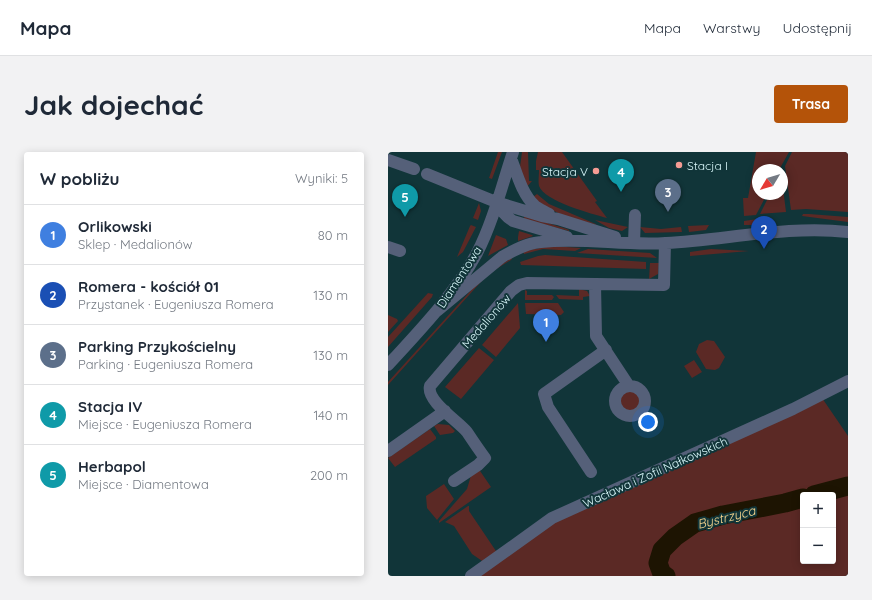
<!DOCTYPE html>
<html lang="pl">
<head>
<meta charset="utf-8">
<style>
	:root { --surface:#fff; --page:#f2f2f3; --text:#1f2937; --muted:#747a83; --line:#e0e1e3; --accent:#b45309 }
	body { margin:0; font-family:Quicksand,sans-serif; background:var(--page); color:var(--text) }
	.controls { position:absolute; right:12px; bottom:12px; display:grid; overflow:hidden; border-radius:4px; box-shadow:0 2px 10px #0003 }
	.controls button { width:36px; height:36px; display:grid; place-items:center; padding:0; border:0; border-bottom:1px solid var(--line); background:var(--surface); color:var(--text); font:20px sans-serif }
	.compass { position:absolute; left:364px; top:12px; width:36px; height:36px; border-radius:50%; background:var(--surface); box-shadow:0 2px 10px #0003; rotate:232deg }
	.you { position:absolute; left:260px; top:270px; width:14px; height:14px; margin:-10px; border:3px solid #fff; border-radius:50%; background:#1a73e8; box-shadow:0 0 0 6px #1a73e833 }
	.badge { display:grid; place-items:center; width:26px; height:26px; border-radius:50%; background:var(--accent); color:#fff; font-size:13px; font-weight:700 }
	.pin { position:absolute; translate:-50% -33px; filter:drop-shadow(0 1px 2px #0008) }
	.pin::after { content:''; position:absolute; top:21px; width:14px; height:12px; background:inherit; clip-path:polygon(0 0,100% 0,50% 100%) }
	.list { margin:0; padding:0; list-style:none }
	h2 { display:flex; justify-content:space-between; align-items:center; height:52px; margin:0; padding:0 16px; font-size:17px }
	h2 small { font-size:13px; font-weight:400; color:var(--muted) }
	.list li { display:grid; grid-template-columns:26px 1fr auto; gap:12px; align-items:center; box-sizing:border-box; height:60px; padding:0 16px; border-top:1px solid var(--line) }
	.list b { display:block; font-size:15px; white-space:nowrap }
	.list p { margin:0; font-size:13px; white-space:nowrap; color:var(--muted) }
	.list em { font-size:13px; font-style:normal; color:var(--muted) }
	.map { position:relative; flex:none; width:460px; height:424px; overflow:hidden; border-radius:4px }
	header { display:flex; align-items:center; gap:24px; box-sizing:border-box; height:56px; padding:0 20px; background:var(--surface); border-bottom:1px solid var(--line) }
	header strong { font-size:19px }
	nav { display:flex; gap:22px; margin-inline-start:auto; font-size:14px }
	.intro { display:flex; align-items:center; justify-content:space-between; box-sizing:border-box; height:96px; padding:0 24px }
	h1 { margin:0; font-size:28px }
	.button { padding:10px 18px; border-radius:4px; background:var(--accent); color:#fff; font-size:14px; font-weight:700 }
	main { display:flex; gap:24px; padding:0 24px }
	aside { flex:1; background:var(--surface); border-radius:4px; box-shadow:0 2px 10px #0003 }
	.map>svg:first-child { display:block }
	.green { fill:#5b2925; fill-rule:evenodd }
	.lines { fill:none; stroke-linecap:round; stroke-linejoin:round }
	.river { stroke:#1d1402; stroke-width:19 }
	.minor { stroke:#556079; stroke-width:12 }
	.poi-dot { fill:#f59c94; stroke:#113539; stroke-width:1.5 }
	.labels { text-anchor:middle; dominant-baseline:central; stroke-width:4; stroke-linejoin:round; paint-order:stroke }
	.poi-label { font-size:12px; fill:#dbf9fc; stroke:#113539; text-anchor:start }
	.street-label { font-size:12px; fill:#dbf9fc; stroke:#113539 }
	.water-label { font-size:13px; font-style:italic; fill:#f9d78f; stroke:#113539 }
</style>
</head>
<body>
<header>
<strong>Mapa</strong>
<nav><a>Mapa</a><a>Warstwy</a><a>Udostępnij</a></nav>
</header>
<div class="intro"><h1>Jak dojechać</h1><a class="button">Trasa</a></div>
<main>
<aside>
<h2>W pobliżu<small>Wyniki: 5</small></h2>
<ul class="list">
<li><span class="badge" style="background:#3f7fe0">1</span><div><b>Orlikowski</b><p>Sklep · Medalionów</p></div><em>80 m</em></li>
<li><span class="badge" style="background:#1a4fb4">2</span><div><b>Romera - kościół 01</b><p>Przystanek · Eugeniusza Romera</p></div><em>130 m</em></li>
<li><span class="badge" style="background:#5c6f8a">3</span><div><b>Parking Przykościelny</b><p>Parking · Eugeniusza Romera</p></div><em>130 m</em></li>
<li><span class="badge" style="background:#0f9aa8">4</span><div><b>Stacja IV</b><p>Miejsce · Eugeniusza Romera</p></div><em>140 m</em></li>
<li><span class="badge" style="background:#0f9aa8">5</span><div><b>Herbapol</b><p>Miejsce · Diamentowa</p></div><em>200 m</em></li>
</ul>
</aside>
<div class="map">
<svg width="460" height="424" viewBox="0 0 460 424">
	<rect width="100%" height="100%" fill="#113539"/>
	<path class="green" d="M110 0H114L104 27 101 26Z
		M134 0H140L141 29H144L138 36 132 15Z
		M150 0H174L209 49 207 50 219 66C204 62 156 49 151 34 150 30 151 23 151 18H148V9Z
		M368 0H401L391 18H370V42H379L368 63 356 64 355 46H360Z
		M404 0H460V60L418 57 403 58 397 14Z
		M394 28 398 60 372 62 382 42H394Z
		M149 42 161 52 210 73C188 68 162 61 145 45Z
		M91 51 93 59 90 68 85 66Z
		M421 62 460 65V70L414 64 415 62Z
		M137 64 179 77 181 78V79L135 67Z
		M376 66V68L364 73H356V69Z
		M207 68 240 75 234 79 221 76Z
		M83 73 88 75 75 100 69 105 82 74Z
		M321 73 318 78 301 80 300 74Z
		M252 75 273 77 293 75 294 80 257 81Z
		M131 79 144 83 145 84 130 89V85Z
		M108 83 118 87 120 93 100 104Z
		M164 94 193 96 187 99 155 97 136 102 135 99Z
		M200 97 262 101 269 106 189 101Z
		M323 97 361 99 302 104V100Z
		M157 103 258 110V117L133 113 132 110 150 104Z
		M125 105 123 108 100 122 0 233V230L96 124Z
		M262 111H271L270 122 261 127Z
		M191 137 199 139 202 144 195 145V148L171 147 168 143 191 144Z
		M137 138 139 139V143H164L166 145 164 148H137Z
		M40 141 45 142 44 145 0 195V185Z
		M130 151 132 176 108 205 94 193Z
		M137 151H170L176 160 173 163 138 162Z
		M0 163 9 167 10 169 0 180Z
		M319 188 326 189 337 205 331 216 327 218 318 217 308 200 311 192Z
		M91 196 106 208 73 247 57 235Z
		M306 208 314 220 304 226 296 214Z
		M232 249a10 10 0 1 1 20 0a10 10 0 1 1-20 0Z
		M432 243 460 284V424H83L164 366ZM415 343H445V409H415Z
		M50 272 61 273 67 279 65 281 52 283 46 274Z
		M42 277 48 285V287L7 315 0 306Z
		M90 316 103 335 51 371V369L79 337 84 320Z
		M56 332 66 347 49 368 39 356 38 344Z
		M80 354H81V359L110 402 97 411 84 402 66 374 57 370Z"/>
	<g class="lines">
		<path class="river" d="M426 343 460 334
			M278 424 274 422 270 411 274 398 287 385 307 371 335 363 397 351 415 346"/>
		<path class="minor" d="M123 6C129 22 134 42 147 54 151 57 156 59 161 62
			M0 8 26 17
			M39 22 108 50 154 64 170 67 227 85
			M108 50C113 58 117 64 125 69L179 85
			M246 91 247 63
			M0 95 12 99
			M207 132 208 184 241 234
			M49 159 114 105C126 98 139 91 153 90 195 85 236 94 278 91 337 88 401 73 460 80
			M0 213C32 178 66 143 89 101 105 70 114 33 125 0
			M227 249a15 15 0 1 1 30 0a15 15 0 1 1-30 0Z
			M0 299 57 259
			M203 320 160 255 156 242 218 198
			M66 329 90 313 97 306C91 298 85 289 79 280 70 269 38 249 42 234L123 139 131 133 139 131 276 133 277 91
			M83 424 164 366 405 257 460 229"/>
	</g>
	<g class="poi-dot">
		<circle cx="291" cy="13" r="4"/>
		<circle cx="208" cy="19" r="4"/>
	</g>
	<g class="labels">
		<g class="poi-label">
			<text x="299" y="13">Stacja I</text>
			<text x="200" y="19" text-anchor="end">Stacja V</text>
		</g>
		<g class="street-label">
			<text transform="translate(71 125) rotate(-57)">Diamentowa</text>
			<text transform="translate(98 169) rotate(-49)">Medalionów</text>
			<text transform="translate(267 320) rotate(-24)">Wacława i Zofii Nałkowskich</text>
		</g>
		<g class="water-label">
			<text transform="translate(338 365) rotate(-14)">Bystrzyca</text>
		</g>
	</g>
</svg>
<div class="controls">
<button>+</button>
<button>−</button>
</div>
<svg class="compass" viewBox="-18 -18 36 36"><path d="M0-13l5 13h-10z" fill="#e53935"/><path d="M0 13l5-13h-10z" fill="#747a83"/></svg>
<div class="you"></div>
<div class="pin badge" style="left:158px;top:190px;background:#3f7fe0">1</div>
<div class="pin badge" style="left:376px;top:97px;background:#1a4fb4">2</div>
<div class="pin badge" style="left:280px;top:60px;background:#5c6f8a">3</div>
<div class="pin badge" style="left:233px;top:40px;background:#0f9aa8">4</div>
<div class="pin badge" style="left:17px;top:65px;background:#0f9aa8">5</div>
</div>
</main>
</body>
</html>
